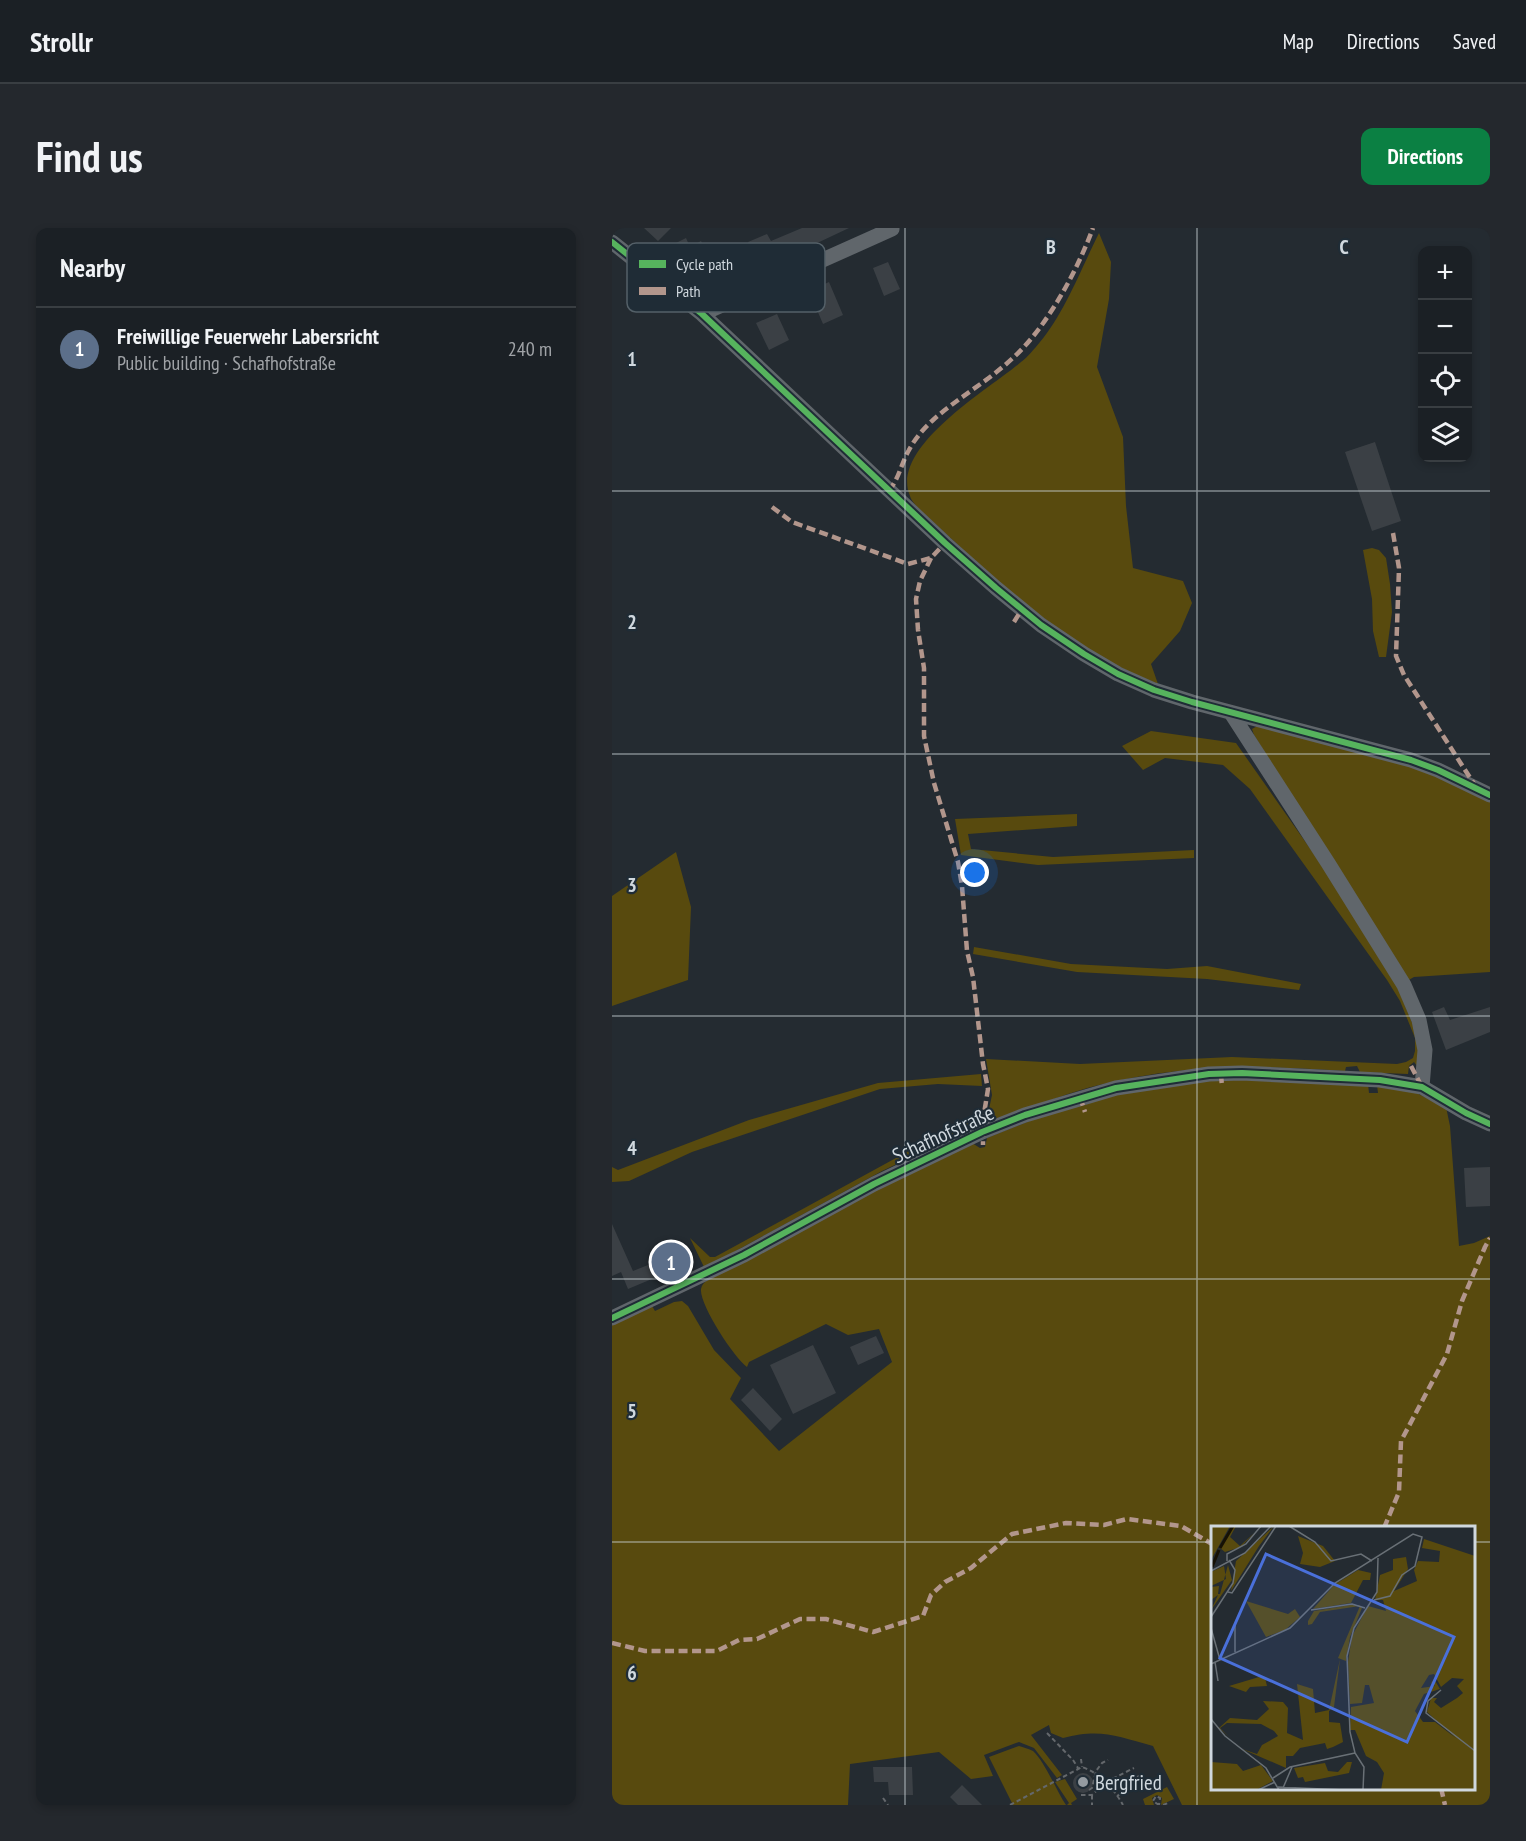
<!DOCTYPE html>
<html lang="en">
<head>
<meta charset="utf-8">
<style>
	:root { --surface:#1b2025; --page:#24282d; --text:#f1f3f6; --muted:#a0a3a7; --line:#393e42; --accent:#0b8043 }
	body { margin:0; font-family:"PT Sans Narrow",sans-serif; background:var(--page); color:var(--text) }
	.controls { position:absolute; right:18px; top:18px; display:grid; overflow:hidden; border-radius:12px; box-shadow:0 3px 9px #0003 }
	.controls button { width:54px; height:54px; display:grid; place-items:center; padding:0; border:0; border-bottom:2px solid var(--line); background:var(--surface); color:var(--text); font:30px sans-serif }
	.you { position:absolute; left:363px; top:645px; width:21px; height:21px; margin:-15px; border:4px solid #fff; border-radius:50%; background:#1a73e8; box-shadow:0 0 0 9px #1a73e833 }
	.badge { display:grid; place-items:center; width:39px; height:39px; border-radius:50%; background:var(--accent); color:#fff; font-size:20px; font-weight:700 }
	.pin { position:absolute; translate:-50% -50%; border:3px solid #fff; box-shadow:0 2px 6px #0006 }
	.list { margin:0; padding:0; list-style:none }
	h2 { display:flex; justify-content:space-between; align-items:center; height:78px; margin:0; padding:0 24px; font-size:26px }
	h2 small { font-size:20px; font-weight:400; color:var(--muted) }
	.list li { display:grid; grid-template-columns:39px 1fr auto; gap:18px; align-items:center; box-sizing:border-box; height:84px; padding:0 24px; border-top:2px solid var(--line) }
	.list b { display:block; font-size:22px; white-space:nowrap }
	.list p { margin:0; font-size:20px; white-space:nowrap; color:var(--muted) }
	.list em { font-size:20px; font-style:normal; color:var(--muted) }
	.icon { flex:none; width:33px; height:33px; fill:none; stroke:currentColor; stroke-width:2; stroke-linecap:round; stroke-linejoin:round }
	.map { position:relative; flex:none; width:878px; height:1577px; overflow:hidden; border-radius:12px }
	header { display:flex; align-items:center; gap:36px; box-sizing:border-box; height:84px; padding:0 30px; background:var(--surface); border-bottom:2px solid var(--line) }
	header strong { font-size:28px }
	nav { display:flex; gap:33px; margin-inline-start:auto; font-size:21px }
	.intro { display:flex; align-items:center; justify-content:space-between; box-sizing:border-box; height:144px; padding:0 36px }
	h1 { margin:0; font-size:42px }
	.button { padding:15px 27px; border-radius:12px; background:var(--accent); color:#fff; font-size:21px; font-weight:700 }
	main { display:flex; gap:36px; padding:0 36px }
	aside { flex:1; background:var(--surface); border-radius:12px; box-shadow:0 3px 9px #0003 }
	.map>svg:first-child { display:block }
	.green { fill:#584a0e; fill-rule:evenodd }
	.building { fill:#3b4045 }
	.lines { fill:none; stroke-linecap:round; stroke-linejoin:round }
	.path { stroke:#64686c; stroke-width:2; stroke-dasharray:4.5 3; stroke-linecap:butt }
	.street { stroke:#60666b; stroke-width:15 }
	.quiet { stroke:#b2968c; stroke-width:4.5; stroke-dasharray:9 4.5; stroke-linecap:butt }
	.cycleway-casing { stroke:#1f2c36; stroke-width:10 }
	.cycleway { stroke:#56b35d; stroke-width:6 }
	.grid { fill:none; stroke:#d0d8de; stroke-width:1.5; stroke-opacity:0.55 }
	.poi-dot { fill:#949ba1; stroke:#1f2c36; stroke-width:2 }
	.labels { text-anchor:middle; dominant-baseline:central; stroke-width:4.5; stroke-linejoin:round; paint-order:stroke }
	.street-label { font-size:21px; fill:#d0d8de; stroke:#1f2c36 }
	.poi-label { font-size:21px; fill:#d0d8de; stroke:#1f2c36; text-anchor:start }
	.inset-river { fill:none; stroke:#161104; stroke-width:3 }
	.inset-road { fill:none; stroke:#697076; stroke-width:1.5 }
	.view { fill:#4a70da; fill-opacity:0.15; stroke:#4a70da; stroke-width:3 }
	.inset-edge { fill:none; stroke:#d0d8de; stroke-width:3 }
	.key { fill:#1f2c36; stroke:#546068; stroke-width:1.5 }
	.key-label { font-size:16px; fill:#d0d8de }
	.grid-label { font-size:20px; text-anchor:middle; font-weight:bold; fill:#d0d8de; stroke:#1f2c36; stroke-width:4.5; stroke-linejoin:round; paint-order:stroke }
</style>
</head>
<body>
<header>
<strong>Strollr</strong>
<nav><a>Map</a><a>Directions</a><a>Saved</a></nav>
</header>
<div class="intro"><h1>Find us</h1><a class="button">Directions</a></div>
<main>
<aside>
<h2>Nearby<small></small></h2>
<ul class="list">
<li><span class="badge" style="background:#5c6f8a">1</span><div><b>Freiwillige Feuerwehr Labersricht</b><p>Public building · Schafhofstraße</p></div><em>240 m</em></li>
</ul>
</aside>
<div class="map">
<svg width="878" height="1577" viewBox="0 0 878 1577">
	<rect width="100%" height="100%" fill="#242b31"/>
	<path class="green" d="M487 5 499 34 497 71 485 139 511 209 514 278 521 340 571 353 580 375 568 403 539 436 546 456C532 450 517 444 504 437 429 397 367 336 305 279 303 276 299 272 298 268 277 219 379 160 409 134 416 129 422 121 428 114 452 86 470 39 487 5Z
		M760 320 767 322 774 330 778 356 780 384 774 429H767L761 403 760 371 751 322Z
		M647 497 796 535 878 574V744L802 749 795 753 642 507 640 501Z
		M539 503 624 515 704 629 781 748 808 814 805 838 802 834 797 838 796 846 748 844 745 838 734 839 733 843C647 837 571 836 487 857 449 866 415 883 378 892L376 886 380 867 374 831 468 836 620 829 785 836 794 834 801 830 803 823V810L788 773 775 752 638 561 611 537 553 530 531 542 510 518Z
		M465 586V598L356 606 359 621 441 629 582 622V630L426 637 349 627 343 591Z
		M64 624 79 679 76 752 0 778V668Z
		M362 719 459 736 555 741 595 738 689 756 687 762 595 751 465 744 361 726Z
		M369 846 370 858 326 856 268 861 80 924 17 953 0 954V939L6 942 137 892 266 855Z
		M620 851 756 856 757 865H766L765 857 796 861 834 879 838 898 847 1018 862 1015 878 1008V1577H570L541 1518C505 1508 488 1500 451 1510L439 1505 437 1497 419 1507 450 1547 445 1550 422 1520 407 1514 372 1527 381 1548 359 1551 327 1524 238 1536 236 1577H0V1097L40 1078 43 1083 62 1074 70 1073 76 1078 102 1122 129 1150 118 1171 167 1223 280 1134 267 1101 236 1107 214 1096 137 1134 135 1139C122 1130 87 1076 89 1061 90 1057 91 1056 94 1053L278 955 360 915 368 920 373 919 375 910C410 896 446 881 483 871 528 860 574 855 620 851ZM600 1300H862V1560H600Z
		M365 888V898L270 943 111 1030 92 1039 78 1010 98 1029H103L337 901Z
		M407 1518C411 1519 417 1521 421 1523 433 1534 444 1562 454 1577H401L377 1529Z
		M453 1551 465 1571 459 1575 460 1577H455L457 1575 443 1554Z
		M555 1559 562 1571 549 1577 550 1570 545 1567 540 1570 542 1577H533L531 1571Z"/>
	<path class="building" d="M32 0H59L46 13Z
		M190 0H237L148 42 136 14 155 6 159 13Z
		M74 10 78 19 89 13 96 26 105 21 118 48 97 59 84 34 82 36 78 28 68 33 60 17Z
		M276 34 288 61 272 68 261 40Z
		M217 54 231 87 211 96 197 63Z
		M165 86 177 112 157 122 144 95Z
		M763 214 789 293 760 303 733 224Z
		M832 779 838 792 878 779V804L834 822 820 784Z
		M878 939V978L854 979 852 940Z
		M0 996 21 1043 41 1035 40 1031 69 1018 78 1038 49 1051 47 1048 16 1061 9 1044 0 1048Z
		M264 1108 272 1125 246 1137 238 1119Z
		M201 1117 224 1165 181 1186 158 1137Z
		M141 1160 170 1191 158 1203 129 1172Z
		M261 1539H300L301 1567H277L276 1554H262Z
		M461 1555a10 10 0 1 1 20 0a10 10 0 1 1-20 0Z
		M350 1557 370 1577H346L338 1569Z"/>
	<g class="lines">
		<path class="path" d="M435 1505 461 1532 466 1540
			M469 1531 470 1539
			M477 1562 480 1560 484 1543 490 1535 496 1532
			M469 1567H480L494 1554 522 1540
			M480 1567V1577
			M505 1568 516 1561 517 1553 531 1546
			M271 1570 276 1577
			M398 1577 470 1539C488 1545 502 1561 511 1577
			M547 1577 541 1573 544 1568 548 1570 547 1577
			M551 1577 556 1575"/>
		<path class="street" d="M0 14 90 86 333 315 384 360 429 397 472 426 506 446 542 462 580 474 799 532 826 542 878 567
			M90 86 280 1
			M619 485 716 635 792 757 807 792 813 822 810 859
			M0 1090 132 1027 262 956 370 904 413 887 504 860 597 846 630 845 768 852 810 859 854 885 878 896"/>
		<path class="quiet" d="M277 263C288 248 289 236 297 222 302 212 312 200 320 193 345 170 377 153 403 128 436 97 465 43 481 0
			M160 279 180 294 296 336 319 330 333 315
			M781 305 787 340 784 428 792 447 864 559
			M319 330 308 353 304 371 306 402 312 440V508L322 555 346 634 350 658 355 723 361 749 371 836 376 861 371 892V917
			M402 394 410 381
			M799 838 810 859
			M609 846 610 859
			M468 869 473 884
			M772 1300 787 1264 789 1213 835 1126 850 1073 873 1019 878 1010
			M0 1415 33 1423H105L127 1412 145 1411 188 1391H214L261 1404 311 1388 319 1367 333 1354 359 1340 400 1306 454 1295 492 1297 515 1291 569 1298 600 1316
			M829 1560 833 1577"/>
		<g class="cycleway-casing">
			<path id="cycleway" d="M0 14 90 86 333 315 384 360 429 397 472 426 506 446 542 462 580 474 799 532 826 542 878 567
				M0 1090 132 1027 262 956 370 904 413 887 504 860 597 846 630 845 768 852 810 859 854 885 878 896"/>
		</g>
		<use href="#cycleway" class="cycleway"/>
	</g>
	<path class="grid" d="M293 0V1577M585 0V1577M0 263H878M0 526H878M0 788H878M0 1051H878M0 1314H600M862 1314H878"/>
	<circle class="poi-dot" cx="471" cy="1554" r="6"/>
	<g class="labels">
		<g class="street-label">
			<text transform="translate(331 906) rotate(-25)">Schafhofstraße</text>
		</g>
		<g class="poi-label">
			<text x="483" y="1554">Bergfried</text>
		</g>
	</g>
	<g transform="translate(599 1298)">
		<rect width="264" height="264" fill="#242b31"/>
		<path d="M0 0H19L0 34ZM21 0H25L19 11 29 20 43 7 30 21 14 26 9 22ZM63 0 48 20 20 65 25 35ZM87 10 112 20 124 35 109 41 89 38 92 27ZM213 13 264 30V264H170L173 247 166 236 155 230 144 204H139L140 181 163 177 158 159H154L151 177 139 178 137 136 141 110 157 80 175 85 172 74H164L169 49 182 44V33L195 31 197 43 183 65 206 55 203 44 207 35 228 36 229 25 211 22ZM223 148 230 161 241 152 253 153 246 160 252 167 246 172 230 182 223 176 226 172H220L216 186 246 213 224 196H212L204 185 213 168 229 163 223 153 220 157 224 160 210 162 218 149ZM17 39 21 54 0 84 7 69 0 74V61L8 60 7 68H9ZM13 40 15 53 0 60V46ZM147 44 160 47 159 54H152L140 77 102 83 123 59ZM35 75 77 88 84 83 89 91 74 104 55 111ZM139 79H148L151 82 139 111 135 135 127 132 149 80 109 86 101 98 97 99V95L103 85ZM129 133 123 181 118 185V196L129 197 132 216 122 221 116 223 114 217 89 222 82 230H75V242L31 223 46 228 51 219 67 210 63 205 50 198 16 197 9 202 18 211 8 202 19 192 46 194 58 183 52 175 72 176 77 182 76 207 92 214 86 158 102 163 104 187 118 184ZM48 151 54 152 56 160 39 161 35 166 18 160ZM0 236 26 238 32 245 50 239 62 255 45 264H0ZM136 236H141L138 247 94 256 92 251 87 252 83 242 114 237 117 245 127 246Z" fill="#584a0e" fill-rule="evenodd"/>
		<path class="inset-river" d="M9 22 22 0M1 41 8 24"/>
		<path class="inset-road" d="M78 0 104 16 120 35 150 28 161 35M16 35V28L35 18 50 0M0 45 34 27 60 0M17 66 21 67 65 0M100 84 141 78 154 82M0 91 22 57 24 44 18 34M24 99V126M0 102 9 134M4 136 7 155M0 138 79 102 124 57 202 8 211 11 204 40 191 49 179 70 163 74M230 164 217 175 215 187 264 225M0 193 14 210 55 242 68 264M62 252 79 241 144 227M67 261 134 264M72 262 81 241M47 264 64 256M152 264 153 241 144 227 139 206 136 130 143 102 166 66 167 32"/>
		<path class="view" d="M55 28 243 111 196 216 9 132Z"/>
		<rect width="264" height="264" class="inset-edge"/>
	</g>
	<rect x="15" y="15" width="198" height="69" rx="9" class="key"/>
	<rect x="27" y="32" width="27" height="8" fill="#56b35d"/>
	<rect x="27" y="59" width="27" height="8" fill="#b2968c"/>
	<g class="key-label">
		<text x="64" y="42">Cycle path</text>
		<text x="64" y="69">Path</text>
	</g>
	<g class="grid-label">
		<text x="439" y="26">B</text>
		<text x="732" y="26">C</text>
		<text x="20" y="138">1</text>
		<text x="20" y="401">2</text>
		<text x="20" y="664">3</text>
		<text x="20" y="927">4</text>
		<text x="20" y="1190">5</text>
		<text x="20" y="1452">6</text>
	</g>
</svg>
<div class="controls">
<button>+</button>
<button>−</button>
<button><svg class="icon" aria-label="locate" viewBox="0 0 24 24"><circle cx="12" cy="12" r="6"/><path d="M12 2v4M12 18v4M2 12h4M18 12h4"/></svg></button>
<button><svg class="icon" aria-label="layers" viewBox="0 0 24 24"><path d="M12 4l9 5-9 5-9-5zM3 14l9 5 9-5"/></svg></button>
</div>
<div class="you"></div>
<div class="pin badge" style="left:59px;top:1034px;background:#5c6f8a">1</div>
</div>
</main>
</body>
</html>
